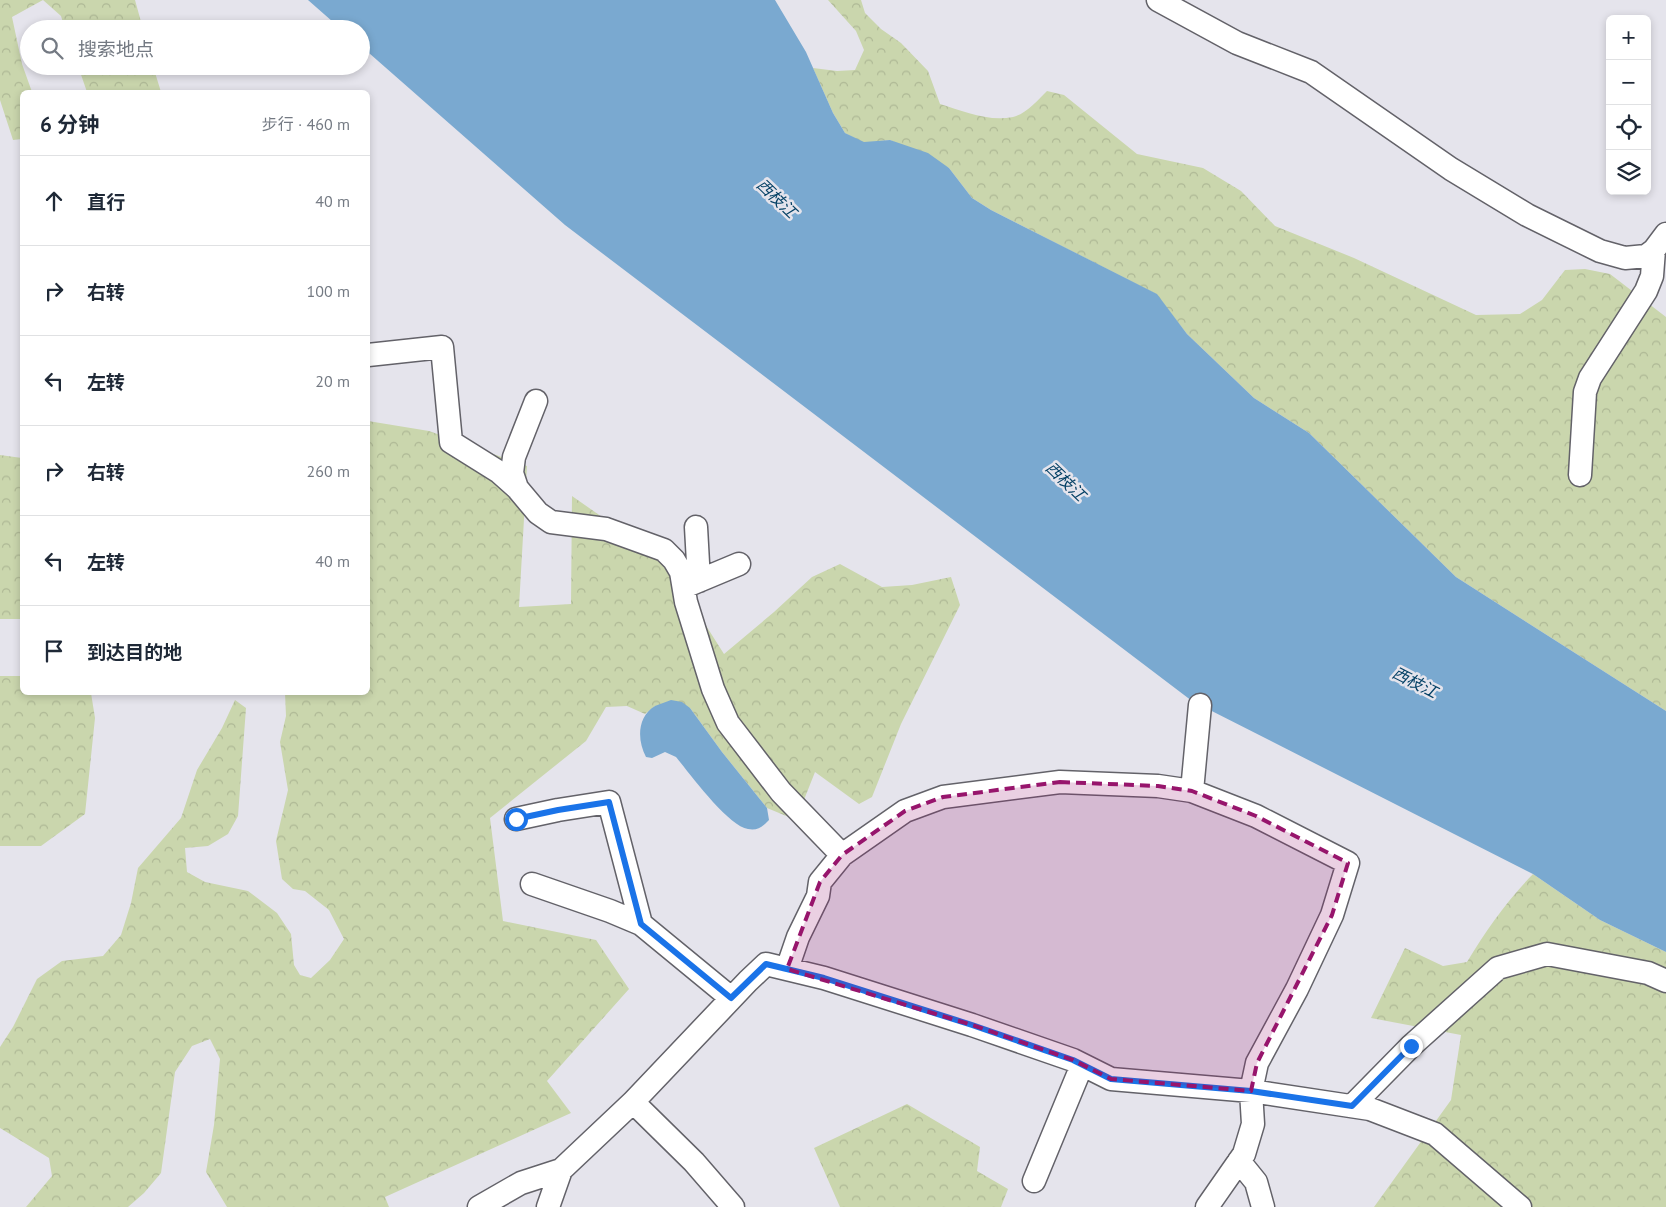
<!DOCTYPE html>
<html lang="zh">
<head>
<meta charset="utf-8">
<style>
	:root { --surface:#fff; --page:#f6f6f7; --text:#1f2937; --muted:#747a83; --line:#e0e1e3 }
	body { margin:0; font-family:"PT Sans","Noto Sans SC",sans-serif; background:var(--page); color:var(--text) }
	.controls { position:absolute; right:15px; top:15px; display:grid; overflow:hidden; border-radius:8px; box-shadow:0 2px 8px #0003 }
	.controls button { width:45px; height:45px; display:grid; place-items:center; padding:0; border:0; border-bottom:1px solid var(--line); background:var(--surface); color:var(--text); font:25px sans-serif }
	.stop { position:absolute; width:15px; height:15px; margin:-11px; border:4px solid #1a73e8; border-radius:50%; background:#fff }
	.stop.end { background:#1a73e8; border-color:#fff; box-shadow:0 1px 5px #0008 }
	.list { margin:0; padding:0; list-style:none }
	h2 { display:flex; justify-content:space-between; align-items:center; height:65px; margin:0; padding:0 20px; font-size:21px }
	h2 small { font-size:16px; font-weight:400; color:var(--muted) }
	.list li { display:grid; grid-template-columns:32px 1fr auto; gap:15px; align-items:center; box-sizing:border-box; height:90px; padding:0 20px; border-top:1px solid var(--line) }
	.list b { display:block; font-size:19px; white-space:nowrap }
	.list em { font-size:16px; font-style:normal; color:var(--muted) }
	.icon { flex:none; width:28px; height:28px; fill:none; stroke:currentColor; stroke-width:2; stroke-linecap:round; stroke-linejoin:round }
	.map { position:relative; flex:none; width:1666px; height:1207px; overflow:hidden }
	.search { position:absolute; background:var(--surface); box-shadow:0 2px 8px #0003; left:20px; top:20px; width:350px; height:55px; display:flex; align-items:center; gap:12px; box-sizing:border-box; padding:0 18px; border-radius:28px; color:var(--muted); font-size:19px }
	.panel { position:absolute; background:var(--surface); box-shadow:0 2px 8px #0003; left:20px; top:90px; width:350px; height:605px; border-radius:8px }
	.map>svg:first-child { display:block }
	.forest { fill:url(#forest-crowns) }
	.water { fill:#7aa9d0 }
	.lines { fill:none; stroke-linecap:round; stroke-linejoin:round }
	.minor-casing { stroke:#636269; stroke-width:25 }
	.minor { stroke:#fff; stroke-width:22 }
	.route { stroke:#1a73e8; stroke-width:6 }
	.marked { fill:#97156c; fill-opacity:0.2; stroke:#97156c; stroke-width:4; stroke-dasharray:10 6; stroke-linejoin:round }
	.labels { text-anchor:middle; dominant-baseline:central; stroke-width:5; stroke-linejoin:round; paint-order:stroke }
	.water-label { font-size:16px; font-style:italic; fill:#044065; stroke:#e5e4ec }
</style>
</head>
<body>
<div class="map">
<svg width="1666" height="1207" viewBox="0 0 1666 1207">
	<defs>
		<pattern id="forest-crowns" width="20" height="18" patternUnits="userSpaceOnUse" patternTransform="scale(1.25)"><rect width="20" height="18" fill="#cad6ad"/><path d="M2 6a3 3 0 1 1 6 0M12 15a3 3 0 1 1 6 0" fill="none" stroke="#aeb895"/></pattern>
	</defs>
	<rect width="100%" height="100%" fill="#e5e4ec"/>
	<path class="forest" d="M0 0H135L143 29H65L61 16 43 0 12 17 22 64 32 92H22V139L13 140 0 100Z
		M828 0H861L865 13 881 29 901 43 928 71 940 104C963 111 988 122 1013 117 1026 114 1038 100 1047 91L1064 95 1137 154 1203 168 1241 191 1275 226 1354 258 1476 315 1520 314 1542 300 1565 270 1585 269 1610 274 1666 317V711L1456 577 1309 433 1254 398 1187 334 1156 294 991 210 972 198 949 168 890 140 864 143 845 133 833 113 813 68 837 71 855 70 864 50 856 31Z
		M78 66H153L161 92H87Z
		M368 421 429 431 527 466 519 607 571 604 572 496 665 561 724 654 774 612 812 577 840 564 882 587 912 585 951 577 960 605 901 724 872 797 859 804 815 772 796 820 767 808 722 752 690 708 655 706 645 714 627 706 606 707 586 741 490 818 503 921 596 940 629 989 547 1081 571 1113 385 1197 389 1207H227L206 1172 214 1125 220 1059 210 1039 192 1046 175 1072 161 1173 144 1193 128 1207H26L52 1176 49 1158 0 1128V1047L13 1027 37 979 62 961 103 956 121 935 131 903 138 868 181 818 197 770 222 728 235 700 246 708 238 816 228 834 208 846 185 848 187 872 205 882 248 891 277 913 291 934 294 965 300 975 311 978 330 960 344 939 329 910 305 891 293 889 282 879 276 841 288 790 280 742 286 716 285 693 368 692Z
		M0 455 22 458V619H0Z
		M0 676H22V692L91 693 95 718 85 814 41 846H0Z
		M1533 874 1600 920 1666 952V1207H1374L1451 1100 1461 1035 1371 1018 1405 948 1443 966 1467 962C1487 929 1506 902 1533 874Z
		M907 1104 980 1147 977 1171 1008 1189 1001 1207H840L814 1148Z"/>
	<path class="water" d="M308 0H775L806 52 833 113 845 133 864 142 890 140 928 153 949 168 972 198 991 210 1157 294 1187 334 1254 398 1309 433 1456 577 1666 711V952L1600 920 1533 874 1192 701 565 225 361 46V29H341Z
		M671 700 682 702 690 708 722 752 767 808 769 820C763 826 758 831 748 829 728 826 690 774 676 757L665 752 652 758 646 757C637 740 637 717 655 706 660 704 666 702 671 700Z"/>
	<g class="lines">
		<g class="minor-casing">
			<path id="minor" d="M1158 0 1237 43 1311 72 1451 169 1527 215 1600 251 1625 258 1646 256 1654 250 1666 234
				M368 355 442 347 451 442 499 472 517 488 538 513 551 522 606 529 664 550 674 560 681 572 686 602 713 689 728 723 781 792 842 855
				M1580 475 1585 392 1590 378 1646 291 1652 276 1654 250
				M517 488 512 473 514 457 536 401
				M696 527 699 581
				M684 587 739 564
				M1192 791 1200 705
				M516 819 558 810 609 802 641 924
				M532 884 610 911 641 924 731 998
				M787 969 798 937 818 896 820 882 842 855 905 811 943 797 1060 782 1158 786 1192 791 1256 816 1348 863 1332 915 1297 989 1257 1063 1251 1091 1253 1124 1244 1154 1207 1207
				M633 1102 694 1162 733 1207
				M1352 1106 1411 1046 1498 968 1547 954 1648 973 1666 981
				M1239 1161 1256 1182 1263 1207
				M1034 1181 1082 1065
				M479 1207 521 1183 561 1170 633 1102 748 981 766 964 824 978 972 1025 1073 1060 1111 1079 1251 1091 1370 1109 1435 1134 1520 1207
				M548 1207 561 1170"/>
		</g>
		<use href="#minor" class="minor"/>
	</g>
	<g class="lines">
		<path class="route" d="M516 819 558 810 609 802 641 924 731 998 766 964 824 978 972 1025 1073 1060 1111 1079 1251 1091 1352 1106 1411 1046"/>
	</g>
	<path class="marked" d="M1060 782 1158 786 1192 791 1256 816 1348 863 1332 915 1257 1063 1251 1091 1111 1079 1073 1060 972 1025 787 969 820 882 842 855 905 811 943 797Z"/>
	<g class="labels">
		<g class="water-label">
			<text transform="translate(777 198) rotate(44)">西枝江</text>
			<text transform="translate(1066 481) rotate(44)">西枝江</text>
			<text transform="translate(1415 682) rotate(27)">西枝江</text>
		</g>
	</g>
</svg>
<div class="controls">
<button>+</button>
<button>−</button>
<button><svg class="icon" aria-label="locate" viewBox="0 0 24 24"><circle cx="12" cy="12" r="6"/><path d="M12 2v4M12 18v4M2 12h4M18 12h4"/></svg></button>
<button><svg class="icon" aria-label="layers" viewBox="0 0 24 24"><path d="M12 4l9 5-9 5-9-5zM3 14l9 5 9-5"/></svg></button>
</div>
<div class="stop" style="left:516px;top:819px"></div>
<div class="stop end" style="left:1411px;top:1046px"></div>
<div class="search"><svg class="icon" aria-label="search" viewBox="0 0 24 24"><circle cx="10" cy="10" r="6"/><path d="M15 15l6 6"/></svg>搜索地点</div>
<section class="panel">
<h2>6 分钟<small>步行 · 460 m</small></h2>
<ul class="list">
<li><svg class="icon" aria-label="ahead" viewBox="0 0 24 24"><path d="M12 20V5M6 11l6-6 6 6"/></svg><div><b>直行</b></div><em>40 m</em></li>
<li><svg class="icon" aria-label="right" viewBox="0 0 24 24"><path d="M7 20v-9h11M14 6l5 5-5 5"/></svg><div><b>右转</b></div><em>100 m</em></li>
<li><svg class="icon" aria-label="left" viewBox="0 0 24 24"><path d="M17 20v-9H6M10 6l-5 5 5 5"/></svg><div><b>左转</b></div><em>20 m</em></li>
<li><svg class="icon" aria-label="right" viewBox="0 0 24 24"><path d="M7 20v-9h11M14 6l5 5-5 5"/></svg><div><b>右转</b></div><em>260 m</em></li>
<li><svg class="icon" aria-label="left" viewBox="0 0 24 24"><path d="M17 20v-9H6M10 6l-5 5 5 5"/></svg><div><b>左转</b></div><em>40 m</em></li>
<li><svg class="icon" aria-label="arrive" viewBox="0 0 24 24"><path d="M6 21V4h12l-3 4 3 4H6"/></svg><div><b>到达目的地</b></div></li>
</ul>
</section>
</div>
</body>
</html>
